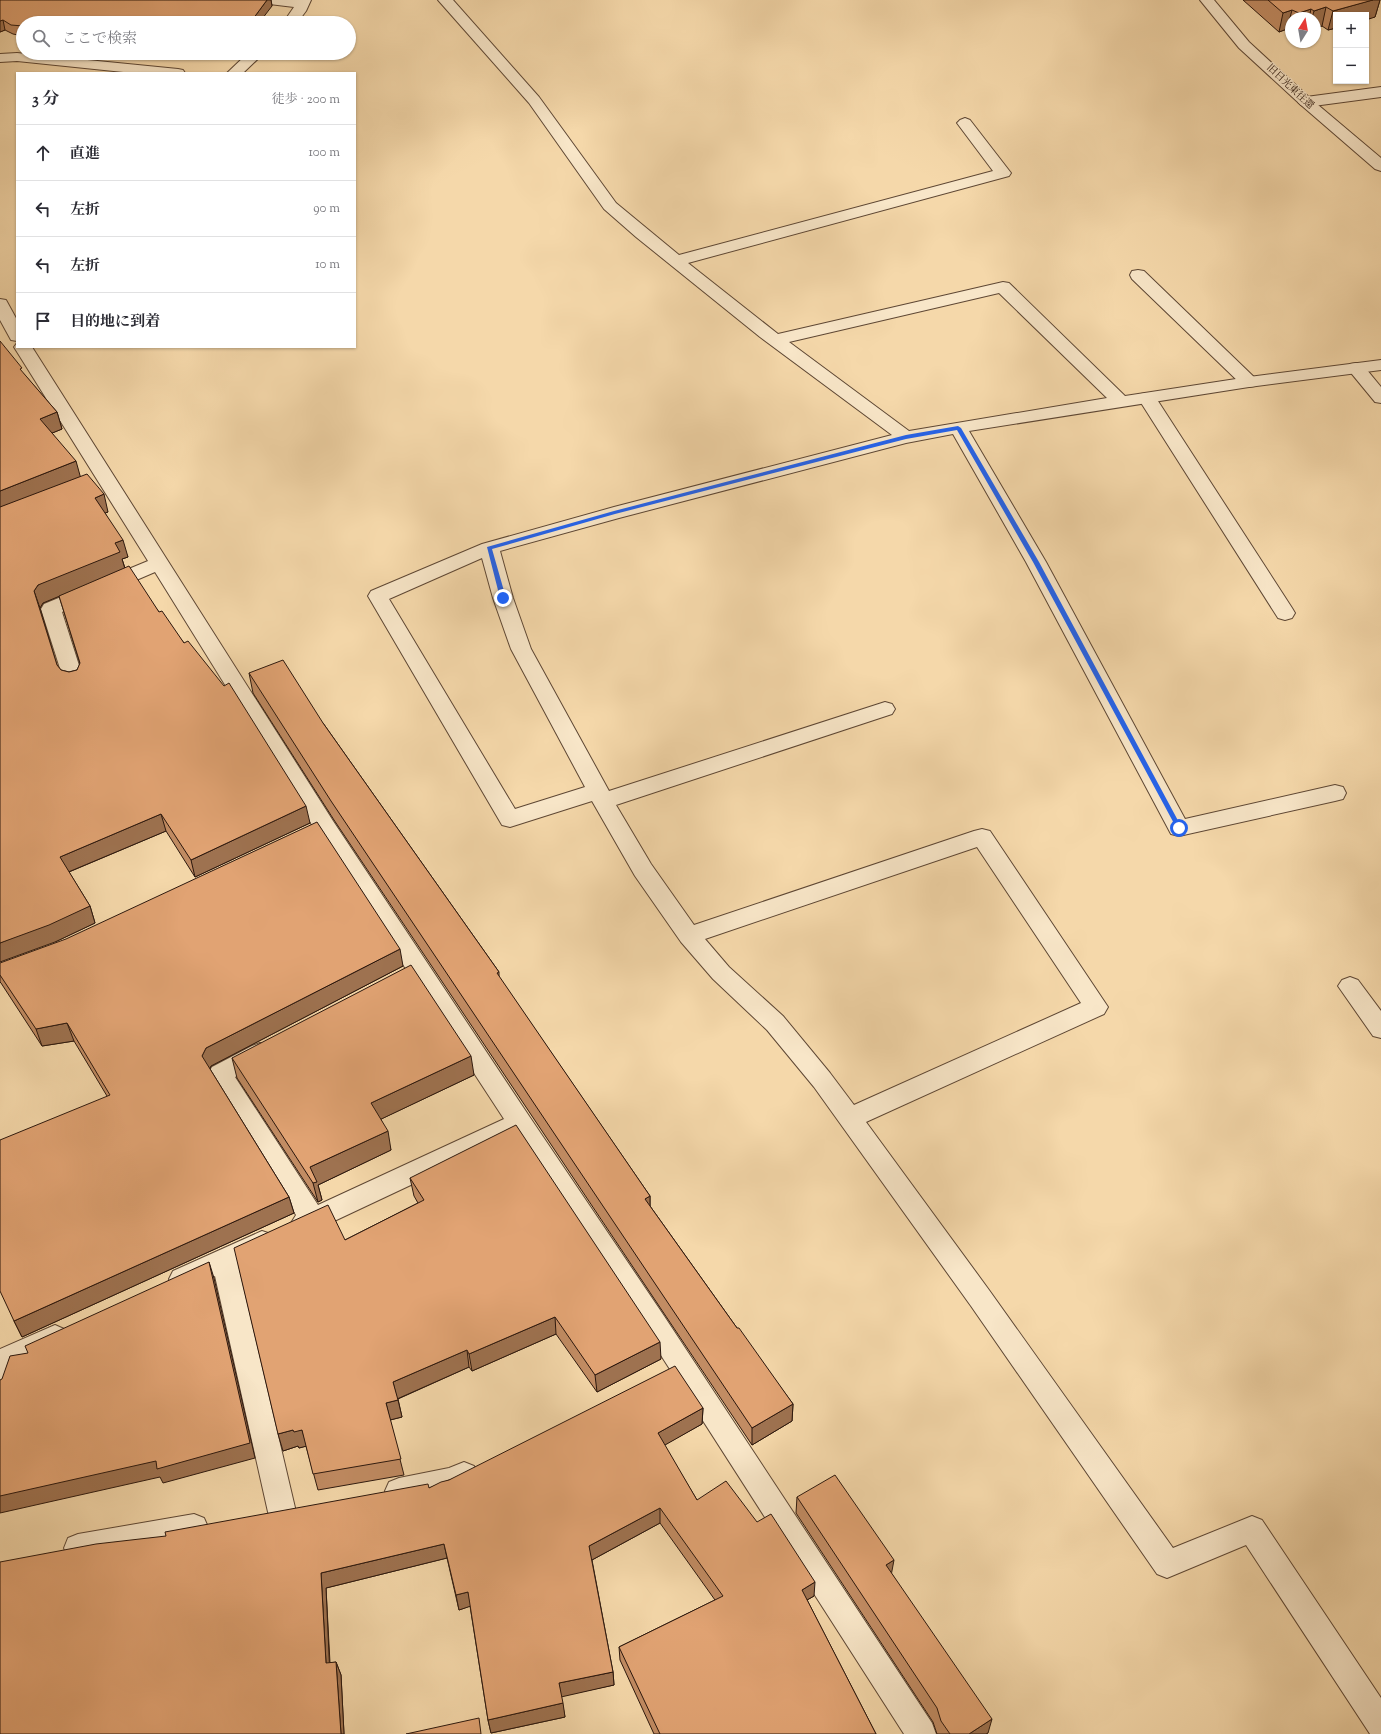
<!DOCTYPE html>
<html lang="ja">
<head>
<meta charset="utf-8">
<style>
	:root { --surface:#fff; --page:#f2f2f3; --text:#2b2b33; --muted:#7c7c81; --line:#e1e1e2 }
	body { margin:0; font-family:"Sorts Mill Goudy","Noto Serif JP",serif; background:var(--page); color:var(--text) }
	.controls { position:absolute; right:12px; top:12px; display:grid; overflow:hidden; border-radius:0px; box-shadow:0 1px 3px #0004 }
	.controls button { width:36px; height:36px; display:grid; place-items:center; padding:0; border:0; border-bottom:1px solid var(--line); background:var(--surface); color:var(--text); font:20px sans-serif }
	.compass { position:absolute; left:1285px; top:12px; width:36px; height:36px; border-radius:50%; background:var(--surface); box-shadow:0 1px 3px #0004; rotate:11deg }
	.stop { position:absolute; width:12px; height:12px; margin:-9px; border:3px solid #2563eb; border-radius:50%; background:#fff }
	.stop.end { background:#2563eb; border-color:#fff; box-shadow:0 1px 4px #0008 }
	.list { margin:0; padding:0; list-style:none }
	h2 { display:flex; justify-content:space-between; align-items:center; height:52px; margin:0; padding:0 16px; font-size:17px }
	h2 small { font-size:13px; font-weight:400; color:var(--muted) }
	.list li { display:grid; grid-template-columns:26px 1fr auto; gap:12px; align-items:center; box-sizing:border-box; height:56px; padding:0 16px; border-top:1px solid var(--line) }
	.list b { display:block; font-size:15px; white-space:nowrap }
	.list em { font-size:13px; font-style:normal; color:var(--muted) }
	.icon { flex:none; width:22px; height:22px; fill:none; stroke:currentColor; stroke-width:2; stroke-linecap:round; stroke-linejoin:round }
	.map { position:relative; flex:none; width:1381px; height:1734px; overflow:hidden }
	.search { position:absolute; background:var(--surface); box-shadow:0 1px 3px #0004; left:16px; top:16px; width:340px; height:44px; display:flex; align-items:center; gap:10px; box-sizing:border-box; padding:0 14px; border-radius:22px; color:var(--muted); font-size:15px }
	.panel { position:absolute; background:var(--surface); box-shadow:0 1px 3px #0004; left:16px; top:72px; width:340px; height:276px; border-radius:0px }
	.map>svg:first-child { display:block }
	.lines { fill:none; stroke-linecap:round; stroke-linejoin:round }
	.service-casing { stroke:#5e4734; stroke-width:2 }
	.minor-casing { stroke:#5e4734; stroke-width:2 }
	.tertiary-casing { stroke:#5e4734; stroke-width:2 }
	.service { fill:#f8e6c8; fill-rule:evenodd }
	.minor { fill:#f8e6c8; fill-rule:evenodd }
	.tertiary { fill:#f8e6c8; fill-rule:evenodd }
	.wall { fill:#c28c63; stroke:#2b170d; fill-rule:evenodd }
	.shaded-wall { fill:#9e7250; stroke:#2b170d }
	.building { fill:#e1a373; stroke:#2b170d }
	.route { fill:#2563eb }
	.labels { text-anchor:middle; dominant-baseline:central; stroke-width:3; stroke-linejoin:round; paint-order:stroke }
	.far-street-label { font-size:10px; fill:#2b170d; stroke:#f8e6c8 }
</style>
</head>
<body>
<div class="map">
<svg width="1381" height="1734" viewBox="0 0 1381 1734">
	<rect width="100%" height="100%" fill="#f5d8aa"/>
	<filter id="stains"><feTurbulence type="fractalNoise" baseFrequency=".005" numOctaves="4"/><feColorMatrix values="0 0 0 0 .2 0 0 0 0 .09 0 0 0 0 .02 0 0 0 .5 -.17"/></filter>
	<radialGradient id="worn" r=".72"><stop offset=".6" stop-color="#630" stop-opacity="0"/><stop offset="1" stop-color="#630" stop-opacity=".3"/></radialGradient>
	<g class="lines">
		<g class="service-casing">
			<path id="service" d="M1138 270 1144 271 1255 378 1258 382 1255 386 1249 387 1243 386 1132 279 1130 275 1132 271Z
				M1356 363 1362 364 1381 387V403L1375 402 1347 368 1350 364Z
				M1147 393 1153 394 1156 398 1292 608 1295 613 1292 618 1285 620 1278 618 1138 398 1141 394Z
				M1350 977 1358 980 1381 1011V1038L1373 1036 1338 986 1342 980Z"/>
		</g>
		<g class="minor-casing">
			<path id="minor" d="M259 0H311L306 11 297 23H283L294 7 261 3Z
				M438 0H453L539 97 616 203 679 255 993 171 957 123 960 120 965 118 970 120 1011 173 1009 176 688 263 778 334 1003 282 1009 283 1125 396 1249 377 1381 360V370L1249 387 969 431 1046 562 1185 819 1335 785 1343 787 1346 793 1343 799 1335 801 1179 836 1171 834 1026 562 953 434 906 443 619 518 500 551 513 598 531 649 609 791 885 702 892 704 895 709 892 714 616 805 651 864 694 925 974 831 982 829 990 831 1108 1007 1104 1014 866 1122 989 1290 1173 1548 1252 1516 1262 1520 1381 1698V1734H1370L1246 1545 1167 1578 1157 1574 971 1306 814 1087 767 1030 713 979 681 942 635 876 592 801 510 827 502 825 368 596 371 591 482 544 614 507 892 435 760 337 636 237 604 209 529 103ZM999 293 1107 398 909 431 789 342ZM482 558 493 598 511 649 585 787 515 809 389 599ZM977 847 1081 1003 854 1105 830 1073 783 1016 729 967 705 939Z
				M17 53 178 69 183 70 185 73H133L17 61 0 62V54Z
				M248 53H264L243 73H227Z
				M1381 87V97L1306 107 1301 105 1298 102 1301 99 1306 97Z
				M0 299 6 300 17 320V341L11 340 0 320Z
				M17 343V347H32L333 821 529 1116 664 1316 932 1723 936 1734H904L646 1332 515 1136 313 1231 304 1234 295 1231 291 1223 296 1215 212 1081 208 1074 212 1067 252 1046 260 1043 268 1046 272 1053 268 1060 235 1077 318 1205 504 1119 317 833 155 572 62 612 84 681 81 686 74 688 67 686 64 681 41 609 44 604 148 561 14 347Z
				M262 1231 271 1234 275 1242 271 1250 238 1265 296 1512 292 1521 282 1525 272 1521 268 1512 215 1276 182 1290 173 1287 169 1279 173 1271Z
				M55 1325 64 1329 68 1337 64 1345 18 1367 9 1394 0 1397V1349Z
				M464 1462 474 1466 478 1475 474 1484 451 1494 399 1504 389 1500 385 1491 389 1482 399 1478 449 1468Z
				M194 1514 204 1518 208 1527 204 1536 194 1540 78 1562 68 1558 64 1548 68 1538 78 1534Z"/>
		</g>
		<g class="tertiary-casing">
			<path id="tertiary" d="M1200 0H1214L1249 42 1311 99 1381 158V171L1375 169 1301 105 1239 48Z"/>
		</g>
		<use href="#service" class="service"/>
		<use href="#minor" class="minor"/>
		<use href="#tertiary" class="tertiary"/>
	</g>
	<path class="wall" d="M0 0H271L272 6 23 23V36L13 34 5 30 0 32Z
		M1243 0H1380L1375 17 1336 15V28L1328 30 1322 26 1315 28V18H1291V31L1287 29 1279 32Z
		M212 53H237L235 56Z
		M23 373 57 412 62 429 52 433 80 477 108 512 105 513 128 557 122 559 125 568 159 612 184 643 310 823 195 877 166 831 69 872 90 906 95 923 55 942ZM59 596 80 664 77 670 69 672 61 670 57 665 40 608 43 603Z
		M249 673 323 723 499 972V977L650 1196V1206L737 1328 793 1404 792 1421 752 1445 334 820 253 693Z
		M403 966 211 1066 210 1069 289 1197 294 1213 22 1337 14 1321 107 1096 74 1041 42 1046 1 983 0 982V975Z
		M232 1058 474 1075 381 1119 391 1150 318 1185 322 1200 318 1202 237 1078Z
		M410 1178 661 1359 597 1392 556 1334 472 1371 469 1367 398 1399 402 1417 390 1420 404 1475 318 1490 306 1446 299 1448 298 1446 283 1451 345 1240 418 1203 414 1196Z
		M703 1408 702 1424 664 1445 697 1500 814 1596 807 1600 876 1734H654L620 1660 619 1647 715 1600 660 1523 592 1560 613 1672 614 1685 561 1696 565 1717 491 1733 488 1720 470 1606 459 1610 447 1558 326 1588 330 1663 336 1662 341 1675 344 1734H0L166 1536 429 1488 449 1480Z
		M797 1497 892 1574 988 1733 986 1734H937L933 1722 796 1513Z"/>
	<path class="shaded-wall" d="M267 0H271L272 6 259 23H250Z
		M1372 0H1380L1375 17 1366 20V15H1336V28L1328 30 1333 11Z
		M1326 7 1322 26 1315 28V18H1312L1314 11Z
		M1311 9 1309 18H1298L1299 13Z
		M1292 10 1287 29 1279 32 1283 13Z
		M3 20 5 30 0 32V21Z
		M57 412 62 429 45 436 40 419Z
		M76 461 81 479 0 510V491Z
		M104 494 108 512 100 515 95 498Z
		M123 540 128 557 122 559 125 569 43 603 40 608 34 591 38 585 115 543Z
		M306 806 310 823 195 877 191 860Z
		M161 814 166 831 66 873 60 857Z
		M90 906 95 923 55 942 0 962V943Z
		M400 949 403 966 211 1066 207 1073 202 1056 206 1048Z
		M67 1023 74 1041 42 1046 36 1029Z
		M471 1056 474 1075 375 1122 371 1103Z
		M388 1131 391 1150 318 1185 322 1200 318 1202 313 1183 310 1167Z
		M650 1196V1214L645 1199Z
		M289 1197 294 1213 22 1337 14 1321Z
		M209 1262 214 1278 255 1458 163 1483 160 1477 0 1513V1496Z
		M555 1317 556 1334 472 1371 469 1354Z
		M660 1342 661 1359 597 1392 595 1375Z
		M467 1350 469 1367 397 1399 393 1382Z
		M398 1400 402 1417 390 1420 386 1403Z
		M793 1404 792 1421 752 1445V1428Z
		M703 1408 702 1424 658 1449V1433Z
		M293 1430H302L307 1446 299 1448 298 1446 283 1451 278 1434Z
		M660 1508V1523L590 1561 589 1546Z
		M444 1544 447 1558 326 1588 330 1677 326 1663 321 1573Z
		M894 1560 891 1576 886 1565Z
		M815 1582 814 1596 800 1604 802 1590Z
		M468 1592 471 1606 459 1610 456 1595Z
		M336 1662 341 1675 344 1734H341Z
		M613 1672 614 1685 561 1697 559 1683Z
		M563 1703 565 1717 491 1733 488 1720Z
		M992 1719 988 1733 986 1734H969Z"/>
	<path class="building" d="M0 0H267L250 23H23V26L11 25 3 20 0 21Z
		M1268 0H1373L1333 11 1326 7 1314 11 1311 9 1299 13 1292 10 1283 13Z
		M0 341 22 368 20 369 57 412 40 419 76 461 0 491Z
		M87 474 104 494 95 498 123 540 115 543 120 552 38 585 34 591 57 665 61 670 69 672 77 670 80 663 59 596 129 566 159 612 162 611 184 643 188 641 224 686 229 683 306 806 191 860 161 814 60 857 90 906 49 925 0 943V507Z
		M283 660 323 723 499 972 497 973 650 1196 645 1199 737 1328H739L793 1404 752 1428 331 801 249 673Z
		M317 822 400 949 206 1048 202 1056 289 1197 14 1321 0 1291V1140L110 1095 67 1023 36 1029 0 975V963L66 939Z
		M411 965 471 1056 371 1103 388 1131 310 1167 317 1182 313 1183 232 1058Z
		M516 1125 660 1342 595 1375 555 1317 469 1354 467 1350 393 1382 398 1400 386 1403 401 1459 313 1474 302 1430 294 1432 293 1430 278 1434 234 1248 328 1205 345 1240 424 1200 410 1178Z
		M209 1262 250 1443 157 1469 156 1461 0 1496V1380L2 1379 10 1356 28 1353 25 1346Z
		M675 1366 703 1408 658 1433 697 1500 726 1481 757 1522 771 1514 815 1582 802 1590 876 1734H660L619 1647 723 1596 660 1508 589 1546 613 1672 559 1683 563 1703 488 1720 468 1592 456 1595 444 1544 321 1573 326 1663 336 1662 341 1734H0V1562L96 1544 166 1536 165 1532 428 1484 429 1488 441 1482 449 1480Z
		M835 1475 894 1560 886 1565 992 1719 969 1734H950L941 1721 937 1708 797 1497Z
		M479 1718 481 1734H406Z"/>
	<path class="route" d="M958 426 961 428 1039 562 1182 828 1181 829H1177L1033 562 957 430 906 439 615 514 492 549 506 598 503 600 500 598 487 547 614 511 906 435Z"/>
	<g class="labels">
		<g class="far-street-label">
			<text transform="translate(1290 87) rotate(43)">旧日光東往還</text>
		</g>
	</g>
	<rect width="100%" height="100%" filter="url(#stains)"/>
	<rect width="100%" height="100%" fill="url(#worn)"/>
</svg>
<div class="controls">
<button>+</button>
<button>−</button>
</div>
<svg class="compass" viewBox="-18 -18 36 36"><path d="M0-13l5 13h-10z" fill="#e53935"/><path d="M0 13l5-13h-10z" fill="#7c7c81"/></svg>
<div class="stop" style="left:1179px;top:828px"></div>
<div class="stop end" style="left:503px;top:598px"></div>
<div class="search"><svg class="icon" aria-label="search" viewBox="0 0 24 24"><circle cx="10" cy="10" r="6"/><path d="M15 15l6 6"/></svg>ここで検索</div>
<section class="panel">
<h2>3 分<small>徒歩 · 200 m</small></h2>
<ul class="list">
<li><svg class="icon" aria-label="ahead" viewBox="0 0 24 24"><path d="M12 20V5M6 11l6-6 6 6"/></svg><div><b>直進</b></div><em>100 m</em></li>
<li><svg class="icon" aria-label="left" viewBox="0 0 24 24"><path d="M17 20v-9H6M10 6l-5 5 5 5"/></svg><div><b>左折</b></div><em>90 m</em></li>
<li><svg class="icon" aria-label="left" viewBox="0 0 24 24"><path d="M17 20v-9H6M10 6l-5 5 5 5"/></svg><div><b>左折</b></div><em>10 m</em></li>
<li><svg class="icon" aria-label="arrive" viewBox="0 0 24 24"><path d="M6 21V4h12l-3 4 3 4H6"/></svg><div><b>目的地に到着</b></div></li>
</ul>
</section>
</div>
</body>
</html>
